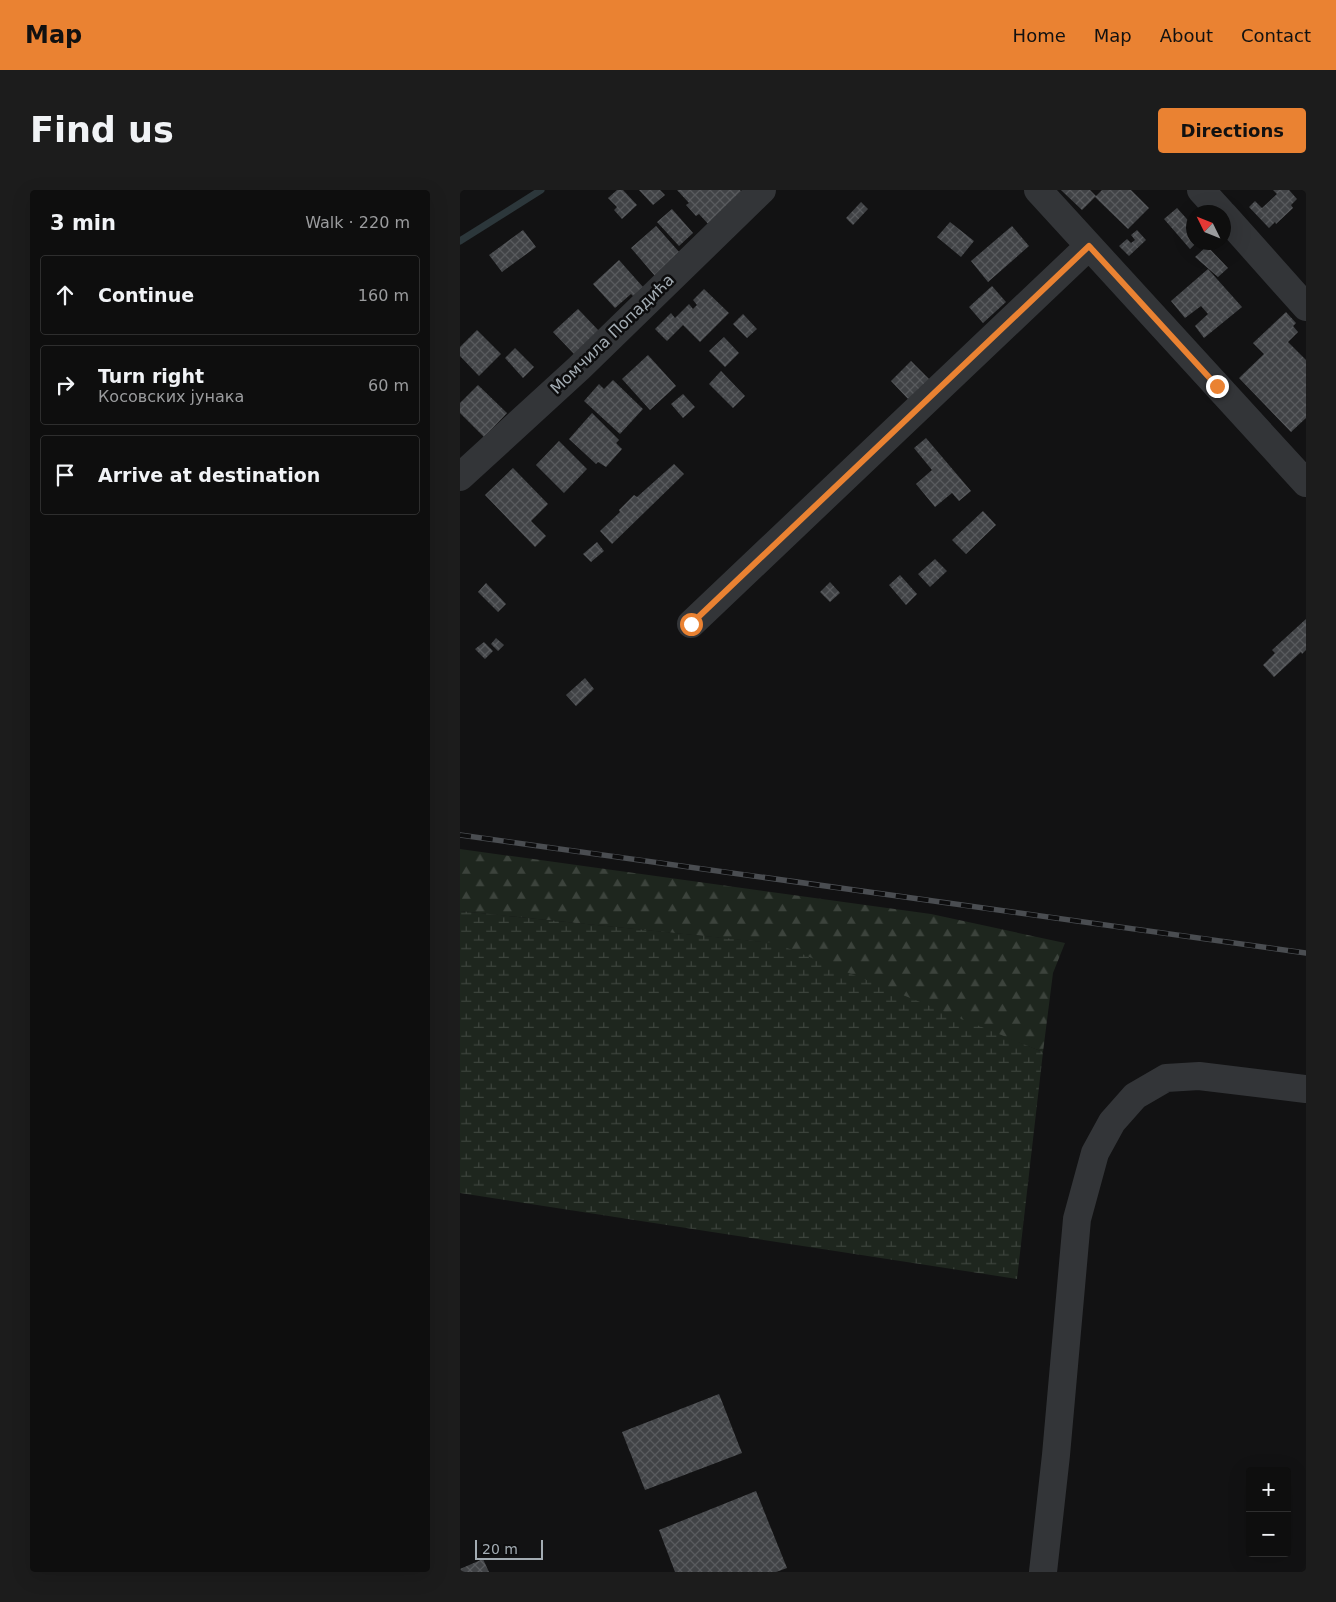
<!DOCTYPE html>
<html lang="en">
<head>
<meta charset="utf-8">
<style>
	:root { --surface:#0e0e0e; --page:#1c1c1c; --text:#f1f3f6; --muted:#9b9c9e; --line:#2e2e2e; --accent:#ea8232 }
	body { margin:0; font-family:"DejaVu Sans",sans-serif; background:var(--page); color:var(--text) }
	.controls { position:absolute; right:15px; bottom:15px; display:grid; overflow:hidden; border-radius:5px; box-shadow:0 5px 20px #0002 }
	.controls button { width:45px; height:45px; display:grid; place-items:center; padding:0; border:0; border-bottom:1px solid var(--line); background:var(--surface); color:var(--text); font:25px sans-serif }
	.compass { position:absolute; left:726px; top:15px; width:45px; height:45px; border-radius:50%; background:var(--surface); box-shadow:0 5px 20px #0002; rotate:313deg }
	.scale { position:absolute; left:15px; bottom:12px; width:68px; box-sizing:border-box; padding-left:5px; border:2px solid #a3acb3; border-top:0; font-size:14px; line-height:18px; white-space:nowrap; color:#a3acb3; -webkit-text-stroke:4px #0d0d0e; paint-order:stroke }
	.stop { position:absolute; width:15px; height:15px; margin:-11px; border:4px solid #ea8232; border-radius:50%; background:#fff }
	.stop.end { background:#ea8232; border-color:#fff; box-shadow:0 1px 5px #0008 }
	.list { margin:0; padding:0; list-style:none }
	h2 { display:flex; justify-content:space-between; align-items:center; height:65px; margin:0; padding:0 20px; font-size:21px }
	h2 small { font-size:16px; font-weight:400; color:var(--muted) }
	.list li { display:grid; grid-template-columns:32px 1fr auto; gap:15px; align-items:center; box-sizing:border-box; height:80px; margin:0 10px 10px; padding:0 10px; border:1px solid var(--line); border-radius:5px }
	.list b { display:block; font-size:19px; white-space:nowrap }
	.list p { margin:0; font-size:16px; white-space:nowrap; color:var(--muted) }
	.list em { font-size:16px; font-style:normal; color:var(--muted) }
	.icon { flex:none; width:28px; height:28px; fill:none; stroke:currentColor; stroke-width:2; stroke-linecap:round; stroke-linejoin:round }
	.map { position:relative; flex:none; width:846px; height:1382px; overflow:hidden; border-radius:5px }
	header { display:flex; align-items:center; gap:30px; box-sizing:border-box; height:70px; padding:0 25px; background:var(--accent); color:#111 }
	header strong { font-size:24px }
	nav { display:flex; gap:28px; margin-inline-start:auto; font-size:18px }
	.intro { display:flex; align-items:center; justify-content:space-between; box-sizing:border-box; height:120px; padding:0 30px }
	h1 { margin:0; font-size:35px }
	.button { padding:12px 22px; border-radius:5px; background:var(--accent); color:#111; font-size:18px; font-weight:700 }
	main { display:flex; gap:30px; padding:0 30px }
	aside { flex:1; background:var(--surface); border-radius:5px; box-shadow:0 5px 20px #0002 }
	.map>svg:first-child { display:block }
	.forest { fill:url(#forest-firs) }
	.wetland { fill:url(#wetland-marsh) }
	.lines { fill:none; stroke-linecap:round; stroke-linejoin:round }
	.stream { stroke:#2c373b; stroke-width:7 }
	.building { fill:url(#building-cross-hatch) }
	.minor { stroke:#333538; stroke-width:28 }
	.rail-casing { stroke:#4a4d51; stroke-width:5.5 }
	.rail { stroke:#0d0d0e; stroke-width:4; stroke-dasharray:11; stroke-linecap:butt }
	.route { stroke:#ea8232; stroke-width:6 }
	.labels { text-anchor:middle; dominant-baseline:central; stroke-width:5; stroke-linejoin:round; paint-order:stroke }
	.street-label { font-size:16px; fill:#a3acb3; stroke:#0d0d0e }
</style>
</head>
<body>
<header>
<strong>Map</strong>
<nav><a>Home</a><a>Map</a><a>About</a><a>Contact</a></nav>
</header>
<div class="intro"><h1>Find us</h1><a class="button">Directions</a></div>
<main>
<aside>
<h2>3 min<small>Walk · 220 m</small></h2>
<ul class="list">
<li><svg class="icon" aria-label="ahead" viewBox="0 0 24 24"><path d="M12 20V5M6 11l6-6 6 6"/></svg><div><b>Continue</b></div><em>160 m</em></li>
<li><svg class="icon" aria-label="right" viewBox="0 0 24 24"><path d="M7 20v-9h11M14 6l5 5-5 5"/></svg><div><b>Turn right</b><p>Косовских јунака</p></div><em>60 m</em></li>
<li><svg class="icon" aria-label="arrive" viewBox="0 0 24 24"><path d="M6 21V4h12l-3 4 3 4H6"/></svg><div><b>Arrive at destination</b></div></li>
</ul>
</aside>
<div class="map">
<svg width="846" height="1382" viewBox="0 0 846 1382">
	<defs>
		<pattern id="forest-firs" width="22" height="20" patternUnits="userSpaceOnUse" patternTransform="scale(1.25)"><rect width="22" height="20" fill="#1e261e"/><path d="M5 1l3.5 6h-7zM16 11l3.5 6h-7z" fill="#3c433c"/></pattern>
		<pattern id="wetland-marsh" width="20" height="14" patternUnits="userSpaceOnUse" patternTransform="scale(1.25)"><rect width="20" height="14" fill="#1e261e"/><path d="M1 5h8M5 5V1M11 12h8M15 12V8" fill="none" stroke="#3c433c"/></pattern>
		<pattern id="building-cross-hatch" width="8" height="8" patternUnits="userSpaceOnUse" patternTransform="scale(1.25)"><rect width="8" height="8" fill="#414346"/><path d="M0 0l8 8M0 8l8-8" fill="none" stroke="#595b5e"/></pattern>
	</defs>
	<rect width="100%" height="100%" fill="#121213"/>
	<path class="forest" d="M0 659 471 724 605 753 593 783 583 862 301 752 0 721Z"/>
	<path class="wetland" d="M0 721 315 753 583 862 557 1089 0 1003Z"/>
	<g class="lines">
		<path class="stream" d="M0 51 81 0"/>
	</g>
	<path class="building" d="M157 0H163L177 15 162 29 154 20 157 17 148 8Z
		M179 0H200L205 5 193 15Z
		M217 0H280L284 5 250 36 239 24 236 26 226 15 229 13Z
		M601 0H630L636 6 622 20Z
		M642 0H671L689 18 668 39 635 7Z
		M813 0H829L837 9 831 15 833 18 816 34 815 32 809 38 789 17 795 11 802 18 817 4Z
		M401 12 408 19 393 35 386 28Z
		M717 18 734 37V52H737L730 59 704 29Z
		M212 19 233 43 219 56 197 32Z
		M490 32 514 51 501 67 477 47Z
		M196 36 220 63 195 86 171 58Z
		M552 36 569 56 528 92 511 71Z
		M63 40 76 57 42 82 29 65Z
		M677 40 686 50 669 66 659 56 667 49 671 53 675 50 671 45Z
		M747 56 768 78 758 87 735 67Z
		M159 70 183 97 173 106 171 104 155 118 133 94Z
		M748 79 782 117 744 148 735 136 748 124 741 116 725 128 711 111Z
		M532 96 546 112 523 133 509 117Z
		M244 99 269 123 240 152 223 135 207 151 195 139 211 123 215 128 229 114 233 119 237 115 233 110Z
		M118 119 140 142 115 165 93 142Z
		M826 122 836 133 833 136 838 142 828 152 846 170V228L831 242 779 188 804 164 793 153Z
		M283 124 297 139 287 148 273 134Z
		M17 140 41 164 19 186 0 166V157Z
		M264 147 279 163 265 177 249 161Z
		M55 158 74 177 63 188 45 168Z
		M188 165 216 196 190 220 162 189Z
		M451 171 470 190 449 210 431 191Z
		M261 181 285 206 273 218 249 194Z
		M153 190 183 219 160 244 124 211 139 194 144 199Z
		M18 195 47 223 24 247 0 223V213Z
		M223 204 235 217 223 228 211 214Z
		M132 223 159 250 156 253 162 259 146 277 138 272 136 274 109 249Z
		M466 248 511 301 499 311 492 303 475 317 456 294 472 280 454 258Z
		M99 251 127 279 104 303 76 275Z
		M214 274 224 284 152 354 140 341 160 322 159 320 174 305 177 307Z
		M53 278 88 314 71 331 86 346 75 357 25 305Z
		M523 321 536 335 506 364 492 350Z
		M137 352 144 361 131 372 123 364Z
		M475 369 487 381 470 397 458 384Z
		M440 385 457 404 446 415 429 395Z
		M370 392 380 403 370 412 360 402Z
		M26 393 46 414 38 422 18 402Z
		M846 429V460L842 464 841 462 814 487 803 475 815 463 812 460Z
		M36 448 44 455 38 461 31 454Z
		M24 452 33 461 25 469 15 459Z
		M125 488 134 499 116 516 106 505Z
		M259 1204 282 1263 185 1300 162 1242Z
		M296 1301 327 1378 316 1382H215L199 1340Z
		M23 1369 29 1382H0V1379Z"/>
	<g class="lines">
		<path class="minor" d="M578 0 846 293
			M741 0 761 22
			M764 25 846 117
			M0 287 119 178 302 0
			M231 434 629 56
			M583 1382 596 1265 617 1029 635 963 652 932 675 906 706 888 739 886 846 899"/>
		<g class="rail-casing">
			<path id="rail" d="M0 645 846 763"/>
		</g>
		<use href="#rail" class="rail"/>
	</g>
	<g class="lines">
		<path class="route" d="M231 434 629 56 757 196"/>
	</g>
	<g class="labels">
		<g class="street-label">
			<text transform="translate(152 144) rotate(-44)">Момчила Попадића</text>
		</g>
	</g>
</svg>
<div class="controls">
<button>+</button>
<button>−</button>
</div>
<svg class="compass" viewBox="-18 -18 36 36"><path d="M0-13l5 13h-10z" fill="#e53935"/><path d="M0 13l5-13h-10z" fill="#9b9c9e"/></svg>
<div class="scale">20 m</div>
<div class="stop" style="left:231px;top:434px"></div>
<div class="stop end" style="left:757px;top:196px"></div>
</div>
</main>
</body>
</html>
